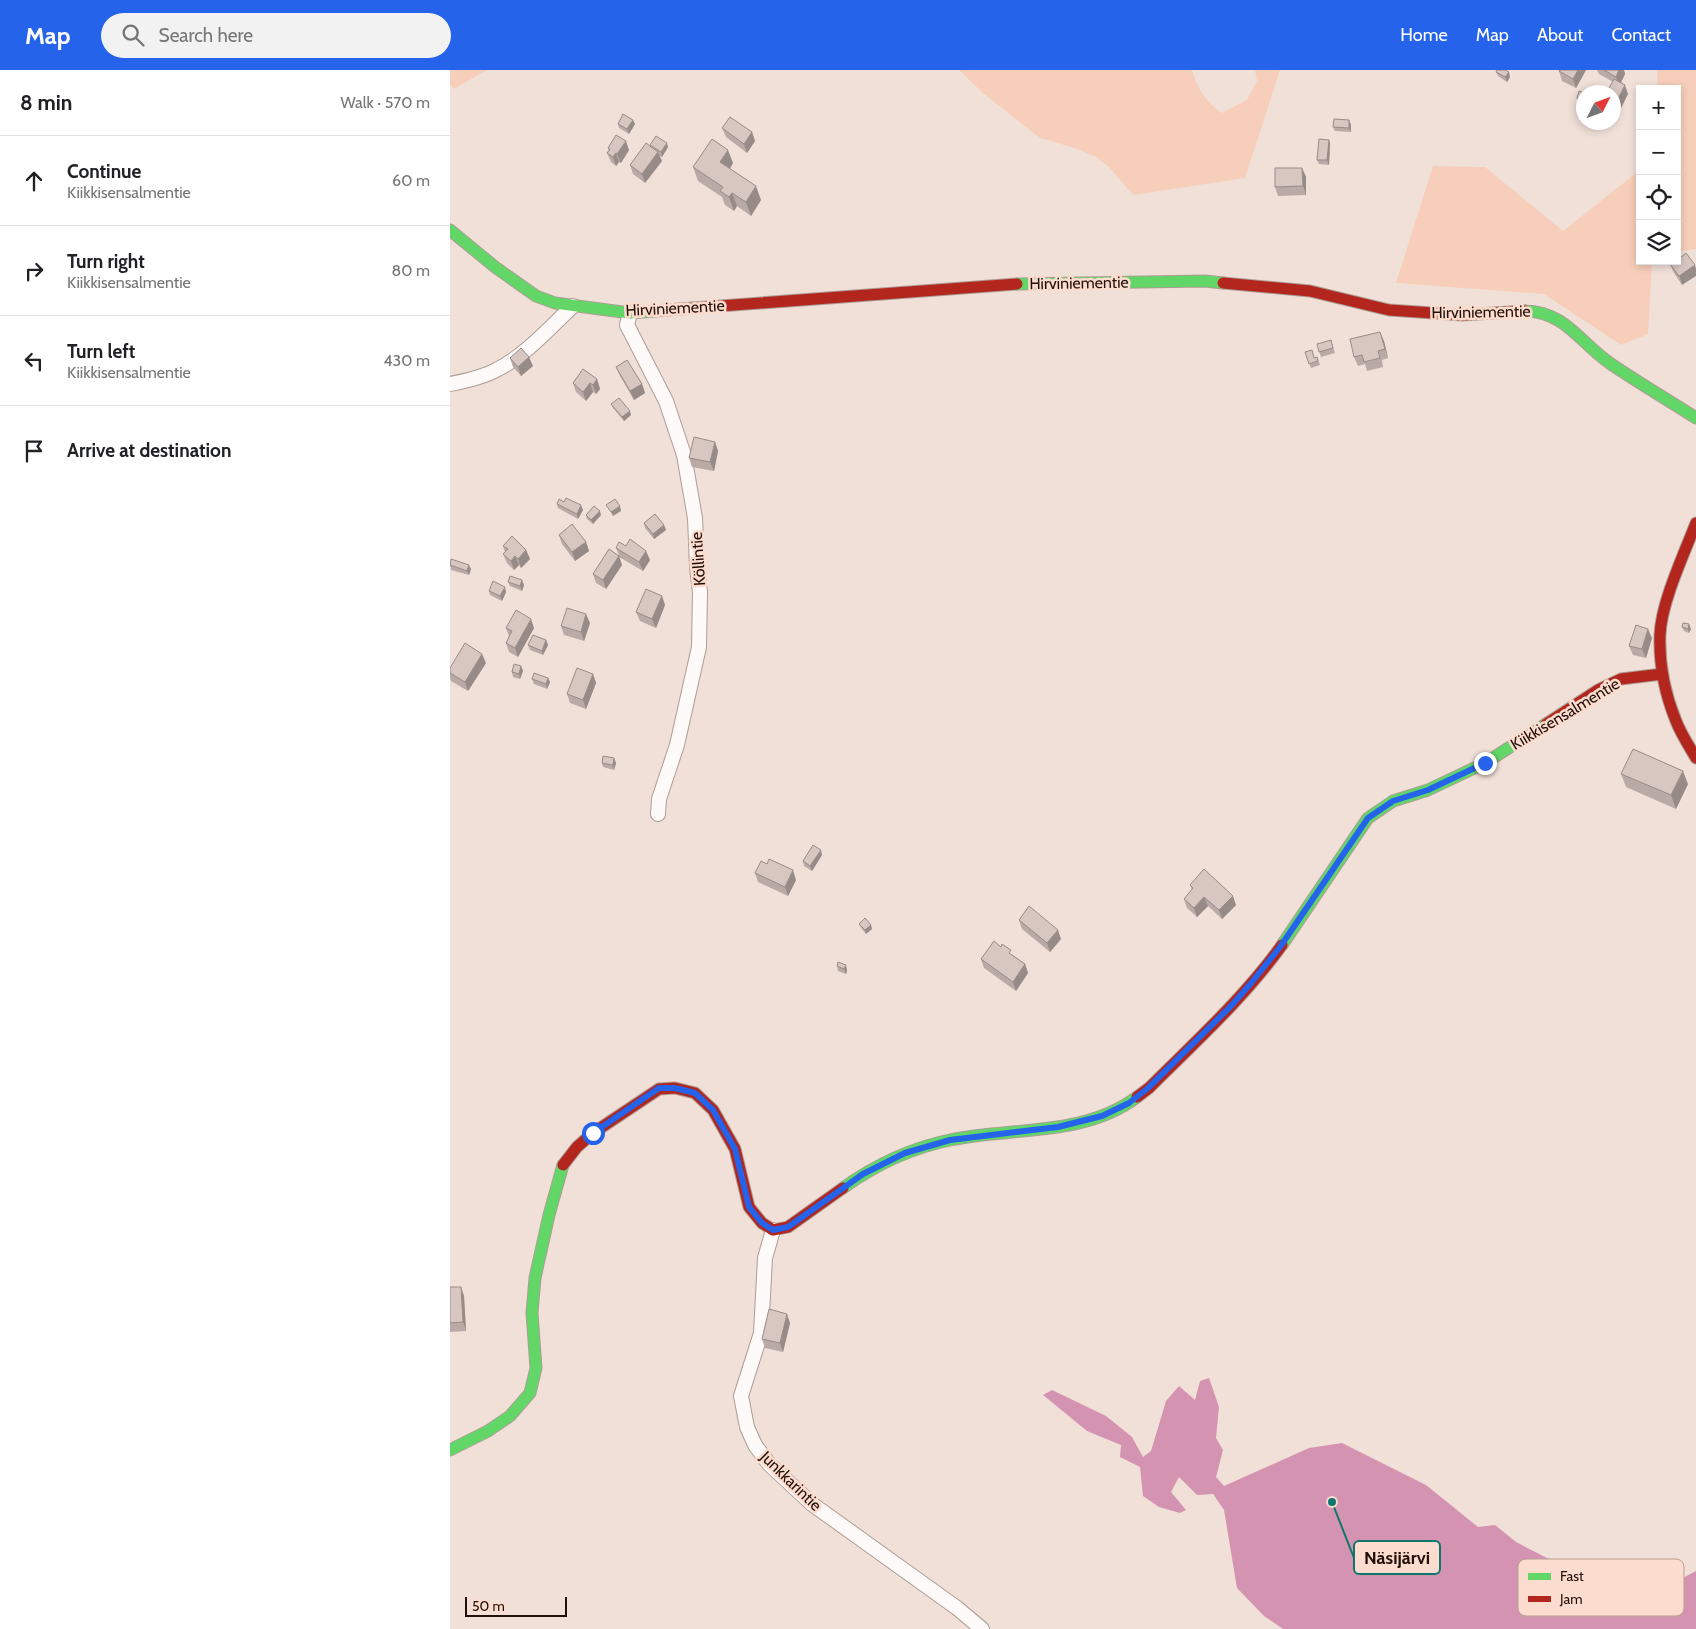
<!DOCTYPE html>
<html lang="en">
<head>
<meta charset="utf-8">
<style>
	:root { --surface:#fff; --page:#f2f2f2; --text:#202124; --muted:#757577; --line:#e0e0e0; --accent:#2563eb }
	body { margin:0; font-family:Cabin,sans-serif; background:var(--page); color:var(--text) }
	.controls { position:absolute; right:15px; top:15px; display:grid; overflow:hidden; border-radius:0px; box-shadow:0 2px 8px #0003 }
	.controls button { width:45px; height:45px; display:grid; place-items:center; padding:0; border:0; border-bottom:1px solid var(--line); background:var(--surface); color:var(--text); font:25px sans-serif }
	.compass { position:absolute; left:1126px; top:15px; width:45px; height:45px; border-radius:50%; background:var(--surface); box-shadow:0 2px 8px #0003; rotate:48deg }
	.scale { position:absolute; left:15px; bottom:12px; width:102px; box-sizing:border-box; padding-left:5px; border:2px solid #221008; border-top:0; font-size:14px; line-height:18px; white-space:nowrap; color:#221008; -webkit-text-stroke:4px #fbdcce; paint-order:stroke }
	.stop { position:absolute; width:15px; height:15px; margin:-11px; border:4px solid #2563eb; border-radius:50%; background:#fff }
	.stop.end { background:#2563eb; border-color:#fff; box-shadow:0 1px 5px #0008 }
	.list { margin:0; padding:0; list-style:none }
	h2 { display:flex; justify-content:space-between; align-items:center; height:65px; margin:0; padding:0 20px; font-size:21px }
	h2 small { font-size:16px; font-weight:400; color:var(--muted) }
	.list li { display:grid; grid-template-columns:32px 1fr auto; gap:15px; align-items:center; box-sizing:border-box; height:90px; padding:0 20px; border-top:1px solid var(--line) }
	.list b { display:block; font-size:19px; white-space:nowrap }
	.list p { margin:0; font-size:16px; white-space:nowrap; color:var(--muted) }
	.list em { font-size:16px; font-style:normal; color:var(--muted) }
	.icon { flex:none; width:28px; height:28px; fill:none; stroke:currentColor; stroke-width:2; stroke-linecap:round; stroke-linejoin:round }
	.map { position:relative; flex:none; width:1246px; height:1559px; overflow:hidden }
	header { display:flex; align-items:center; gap:30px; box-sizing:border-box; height:70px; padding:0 25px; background:var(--accent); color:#fff }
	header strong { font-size:24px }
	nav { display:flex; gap:28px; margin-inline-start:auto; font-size:18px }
	.search { width:350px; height:45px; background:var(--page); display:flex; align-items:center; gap:12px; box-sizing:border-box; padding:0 18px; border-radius:28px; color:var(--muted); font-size:19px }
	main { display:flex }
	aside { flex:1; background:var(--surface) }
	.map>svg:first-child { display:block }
	.green { fill:#f7ceb9 }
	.water { fill:#d593b2 }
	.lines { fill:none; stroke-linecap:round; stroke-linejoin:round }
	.street-casing { stroke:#ad9d95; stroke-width:16 }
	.fast-casing { stroke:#ad9d95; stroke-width:13 }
	.jam-casing { stroke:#ad9d95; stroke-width:13 }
	.street { stroke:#fdfaf9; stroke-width:14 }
	.fast { stroke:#63d668; stroke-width:11 }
	.jam { stroke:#b3261e; stroke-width:11 }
	.wall { fill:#baaaa6 }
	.shaded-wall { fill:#978b87 }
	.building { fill:#d8c6c1; stroke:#978b87 }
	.route { stroke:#2563eb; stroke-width:6 }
	.labels { text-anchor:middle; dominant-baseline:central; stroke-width:5; stroke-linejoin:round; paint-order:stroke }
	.street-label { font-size:16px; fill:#221008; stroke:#fbdcce }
	.key { fill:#fbdcce; stroke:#ba9f93; stroke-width:1 }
	.key-label { font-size:14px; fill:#221008 }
	.leader { fill:none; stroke:#0f766e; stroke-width:2 }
	.callout-dot { fill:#0f766e; stroke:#fbdcce; stroke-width:2 }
	.callout { fill:#fbdcce; stroke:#0f766e; stroke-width:2 }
	.callout-label { font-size:18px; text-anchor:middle; font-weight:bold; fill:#221008 }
</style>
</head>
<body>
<header>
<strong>Map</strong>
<div class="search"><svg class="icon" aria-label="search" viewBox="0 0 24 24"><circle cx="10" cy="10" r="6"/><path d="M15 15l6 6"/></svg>Search here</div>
<nav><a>Home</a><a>Map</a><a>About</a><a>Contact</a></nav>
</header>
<main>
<aside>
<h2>8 min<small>Walk · 570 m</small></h2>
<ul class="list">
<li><svg class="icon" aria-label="ahead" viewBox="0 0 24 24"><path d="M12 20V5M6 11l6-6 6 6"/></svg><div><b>Continue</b><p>Kiikkisensalmentie</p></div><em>60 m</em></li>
<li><svg class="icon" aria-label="right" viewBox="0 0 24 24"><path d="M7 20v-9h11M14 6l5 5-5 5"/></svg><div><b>Turn right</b><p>Kiikkisensalmentie</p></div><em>80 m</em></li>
<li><svg class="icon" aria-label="left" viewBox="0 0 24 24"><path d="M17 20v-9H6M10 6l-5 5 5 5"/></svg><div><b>Turn left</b><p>Kiikkisensalmentie</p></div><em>430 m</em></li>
<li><svg class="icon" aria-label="arrive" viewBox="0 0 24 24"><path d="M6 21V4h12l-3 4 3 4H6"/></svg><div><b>Arrive at destination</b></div></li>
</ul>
</aside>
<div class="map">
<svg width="1246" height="1559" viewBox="0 0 1246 1559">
	<rect width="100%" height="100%" fill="#f0e0d8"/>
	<path class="green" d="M0 0H37L4 19 0 14Z
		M509 0H742C748 19 755 32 772 43L797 30 807 11 805 0H830L795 108 683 125 659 97 646 87 625 78 590 68 533 23Z
		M1207 0H1246V179L1227 182V19H1208Z
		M983 96 1035 97 1113 161 1190 100V191H1202L1198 264 1171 275 1094 224 946 213Z"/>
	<path class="water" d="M759 1308 769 1337 766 1368 773 1380 766 1407 774 1416 859 1378 892 1373 976 1415 1028 1457 1045 1455 1066 1472 1097 1488 1147 1504 1214 1518 1246 1501V1559H833L814 1546 787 1518 774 1440 763 1424 747 1425 729 1407 721 1422 736 1440 730 1443 709 1437 693 1426 690 1397 670 1387 671 1375 637 1361 593 1325 602 1320 656 1346 682 1367 693 1387 701 1381 716 1331 729 1316 745 1330 750 1311Z"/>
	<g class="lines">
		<g class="street-casing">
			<path id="street" d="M180 243 177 255 216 331 234 385 245 448 247 497 250 522 249 577 227 675 209 729 208 744
				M0 314C16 311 34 307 48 299 77 284 100 257 123 236
				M323 1160 315 1188 311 1263 291 1326 297 1357 305 1375 319 1394 362 1434 507 1538 532 1559"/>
		</g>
		<g class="fast-casing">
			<path id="fast" d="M0 160 45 197 86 226 105 233 180 243 243 238
				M567 214 755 211 773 213
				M1075 241C1115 241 1131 274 1161 294 1189 313 1218 330 1246 348
				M832 875 918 748 943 731 978 720 1035 693 1096 654
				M393 1118C425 1095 461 1078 500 1070 561 1057 634 1067 687 1027
				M0 1380 38 1361 60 1346 80 1323 86 1298 82 1243 85 1208 99 1145 113 1095"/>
		</g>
		<g class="jam-casing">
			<path id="jam" d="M773 213 860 221 939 240 1012 245 1075 241
				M243 238 567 214
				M1246 453C1234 484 1211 533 1210 565 1209 594 1215 624 1226 651 1231 664 1239 676 1246 688
				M1096 654 1148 620 1171 609 1212 604
				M687 1027 699 1018C745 972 794 928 832 875
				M113 1095 127 1077 143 1063 209 1019 225 1018 245 1023 263 1040 285 1079 299 1137 312 1153 323 1160 338 1157 393 1118"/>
		</g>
		<use href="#street" class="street"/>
		<use href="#fast" class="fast"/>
		<use href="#jam" class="jam"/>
	</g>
	<path class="wall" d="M1136 0 1126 18 1112 11 1109 1Z
		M1147 0H1174L1175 4 1171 13 1178 24 1170 40 1164 36 1163 12 1149 4Z
		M1046 2 1060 7 1057 12 1048 6Z
		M1134 23V34L1128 32 1127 28Z
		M899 50 901 55V62L885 61 883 57Z
		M168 54H185L179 64 169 58Z
		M272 58 302 62 305 71 297 83 276 67Z
		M879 70 880 74 879 95 869 94 867 90Z
		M200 76 218 77 212 87 209 85 212 91 195 113 183 104 180 95Z
		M158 78 179 80 171 93 169 92 166 96 161 92 157 83 159 81Z
		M283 93 280 99 311 130 301 146 287 136 284 141 275 135 272 127 248 111 243 97Z
		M852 98 856 107V125L828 126 825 117Z
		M1224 191 1232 215 1224 203 1220 194Z
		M881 270 885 283 871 287 867 274Z
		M934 271 938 288 932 290 933 297 917 301 915 294 908 296 904 287Z
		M855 282 865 288 867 287 870 295 861 298Z
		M60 288 83 296 71 306 63 297Z
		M166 297 192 314 195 323 184 330 170 306Z
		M147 309 150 319 146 324 143 322 136 331 126 322 123 313Z
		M161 334 181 345 174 351 163 338Z
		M265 372 268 381 264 401 242 397 239 388Z
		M107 434 133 440 128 449 108 438Z
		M136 445H151L143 454 137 449Z
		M194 453 214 455 216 460 204 469 195 458Z
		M109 465 136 472 139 481 125 491 112 474Z
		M53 476 76 480 80 489 71 498 69 495 64 500 57 493 53 484 55 482Z
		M166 478 200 490 193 501 169 487 172 495 156 519 146 513 143 504 169 485Z
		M0 493 21 499 19 505 1 500Z
		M58 512 74 515 72 521 60 516Z
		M39 521 56 522 52 531 40 525Z
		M212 526 215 535 206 558 190 551 186 542Z
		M140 553 134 571 114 565 111 556Z
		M1232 557 1241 559 1239 563 1234 561Z
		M56 558H84L68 587 59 582 56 573 59 566Z
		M1202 568 1196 588 1183 585 1179 576Z
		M96 570 98 575 93 585 80 580 78 575Z
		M36 593 18 621 1 611 0 608V598Z
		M71 596 73 601 70 609 63 607 62 602Z
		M143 604 146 613 136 639 120 633 117 624Z
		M98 608 100 612 97 619 84 614 82 609Z
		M164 688 166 693 164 700 153 697 152 693Z
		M1171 704 1238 714 1226 739 1176 717Z
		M372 785 362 801 354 796 353 791Z
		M305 803 346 810 338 826 308 812Z
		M740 815 786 835 772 849 758 836 747 847 737 838 734 829 742 820Z
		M569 850 611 869 600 882 572 859Z
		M409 854 422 859 416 864 411 858Z
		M563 885 575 894 578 903 566 921 534 898 531 889Z
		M387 896 397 900 396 904 388 901Z
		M0 1217H11L14 1226 16 1261 0 1262Z
		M340 1253 333 1282 315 1278 312 1269Z"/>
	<path class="shaded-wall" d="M1128 0H1136L1126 18 1123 9Z
		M1169 0H1174L1175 4 1169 16 1166 7Z
		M1059 2 1060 7 1057 12 1055 7Z
		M1175 15 1178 24 1170 40 1167 31Z
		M183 50 185 54 179 64 177 59Z
		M899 50 901 55V62L899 58Z
		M302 62 305 71 297 83 294 74Z
		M879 70 880 74 879 95 877 90Z
		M176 71 179 80 171 93 167 84Z
		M217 73 218 77 212 87 211 82Z
		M278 80 283 93 275 106 270 92Z
		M208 82 212 91 195 113 192 104Z
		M166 83 169 92 166 96 163 87Z
		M852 98 856 107V125L853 116Z
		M306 116 311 130 301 146 296 132Z
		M282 123 287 136 284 141 279 127Z
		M1245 195 1246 199V206L1232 215 1229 206Z
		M930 262 934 271 938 288 935 279Z
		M79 287 83 296 71 306 68 297Z
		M147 309 150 319 146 324 143 315Z
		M140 313 143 322 136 331 133 322Z
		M192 314 195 323 184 330 180 321Z
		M180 341 181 345 174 351 172 347Z
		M265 372 268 381 264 401 260 392Z
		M131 435 133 440 128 449 127 444Z
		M170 436 171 441 163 446 161 442Z
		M150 441 151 445 143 454 141 450Z
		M214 455 216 460 204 469 203 464Z
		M136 472 139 481 125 491 122 482Z
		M76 480 80 489 71 498 68 489Z
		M196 481 200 490 193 501 189 492Z
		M65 486 69 495 64 500 61 491Z
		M169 486 172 495 156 519 153 510Z
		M19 495 21 499 19 505 17 501Z
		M72 510 74 515 72 521 70 516Z
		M55 517 56 522 52 531 50 526Z
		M212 526 215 535 206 558 202 549Z
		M136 544 140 553 134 571 131 562Z
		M81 549 84 558 68 587 65 578Z
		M1239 554 1241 559 1239 563 1238 559Z
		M1198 559 1202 568 1196 588 1192 579Z
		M96 570 98 575 93 585 92 581Z
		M32 584 36 593 18 621 15 612Z
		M71 596 73 601 70 609 69 604Z
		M143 604 146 613 136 639 133 630Z
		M98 608 100 612 97 619 96 614Z
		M164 688 166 693 164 700 163 695Z
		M1233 701 1238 714 1226 739 1221 725Z
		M371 780 372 785 362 801 360 796Z
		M343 800 346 810 338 826 335 817Z
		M783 826 786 835 772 849 769 840Z
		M754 827 758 836 747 847 744 838Z
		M421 855 422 859 416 864 415 860Z
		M608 860 611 869 600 882 597 873Z
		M575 894 578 903 566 921 563 912Z
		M396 895 397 900 396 904 394 899Z
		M11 1217 14 1226 16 1261 13 1252Z
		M337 1244 340 1253 333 1282 330 1273Z"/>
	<path class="building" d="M1047 0H1055L1059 2 1055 7 1046 2Z
		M1110 0H1128L1123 9 1109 1Z
		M1154 0H1169L1166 7Z
		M1164 9 1175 15 1167 31 1164 29V22H1157Z
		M1129 21 1134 23 1133 30 1127 28Z
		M173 44 183 50 177 59 168 54Z
		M280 47 302 62 294 74 272 58Z
		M884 49 899 50V58L883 57Z
		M166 65 176 71 167 84 166 83 163 87 157 83 160 79 158 78Z
		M206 66 217 73 211 82 200 75Z
		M262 69 278 80 270 92 306 116 296 132 282 123 279 127 270 121 273 117 243 97Z
		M869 69 879 70 877 90H867Z
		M196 73 208 82 192 104 180 95Z
		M825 98H852L853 116 825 117Z
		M1236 183 1245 195 1229 206 1220 194 1224 191H1227V185L1229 184 1231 187Z
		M930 262 935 279 928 281 930 288 914 292 912 285 904 287 900 269Z
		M881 270 883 278 869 282 867 274Z
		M71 278 79 287 68 297 60 288Z
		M862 280 864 288 867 287 868 291 859 294 855 282Z
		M177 290 192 314 180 321 166 297Z
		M133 299 147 309 143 315 140 313 133 322 123 313Z
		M169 328 180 341 172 347 161 334Z
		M244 367 265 372 260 392 239 388Z
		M116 428 131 435 127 444 107 434 109 429 114 432Z
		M165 429 170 436 161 442 156 435Z
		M144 436 150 441 141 450 136 445Z
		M205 444 214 455 203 464 194 453Z
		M122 454 136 472 122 482 109 465Z
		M62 466 76 480 68 489 65 486 61 491 53 484 58 479 53 476Z
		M180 469 196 481 189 492 166 478 169 472 176 476Z
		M159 479 169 486 153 510 143 504Z
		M1 489 19 495 17 501 0 495Z
		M60 506 72 510 70 516 58 512Z
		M43 511 55 517 50 526 39 521Z
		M196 519 212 526 202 549 186 542Z
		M117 538 136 544 131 562 111 556Z
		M66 540 81 549 65 578 56 573 62 561 56 558Z
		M1233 553 1239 554 1238 559 1232 557Z
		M1186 555 1198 559 1192 579 1179 576Z
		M83 565 96 570 92 581 78 575Z
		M15 573 32 584 15 612 0 603V598Z
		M64 594 71 596 69 604 62 602Z
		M127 598 143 604 133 630 117 624Z
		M84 603 98 608 96 614 82 609Z
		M1183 679 1233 701 1221 725 1171 704Z
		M153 686 164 688 163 695 152 693Z
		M363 775 371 780 360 796 353 791Z
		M319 789 343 800 335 817 305 803 311 791 317 794Z
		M754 799 783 826 769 840 754 827 744 838 734 829 743 818 740 815Z
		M579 836 608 860 597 873 569 850Z
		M415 848 421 855 415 860 409 854Z
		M544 871 551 877 552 874 561 880 559 883 575 894 563 912 531 889Z
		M388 892 396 895 394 899 387 896Z
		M0 1217H11L13 1252 0 1253Z
		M319 1239 337 1244 330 1273 312 1269Z"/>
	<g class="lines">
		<path class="route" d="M143 1063 209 1018H225L245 1023 263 1040 285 1079 299 1137 312 1153 323 1160 338 1157 413 1104 455 1083 500 1070 608 1057 652 1046 679 1033 698 1018 781 936 802 912 830 877 918 748 943 731 978 720 1035 693"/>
	</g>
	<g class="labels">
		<g class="street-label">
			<text transform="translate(629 213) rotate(-1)">Hirviniementie</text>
			<text transform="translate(225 238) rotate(-3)">Hirviniementie</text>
			<text transform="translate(1031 242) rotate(-1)">Hirviniementie</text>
			<text transform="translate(248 489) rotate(-94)">Köllintie</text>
			<text transform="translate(1115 644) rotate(-31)">Kiikkisensalmentie</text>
			<text transform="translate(341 1411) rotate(44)">Junkkarintie</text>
		</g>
	</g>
	<rect x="1068" y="1489" width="166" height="57" rx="8" class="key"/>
	<rect x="1078" y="1503" width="23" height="7" fill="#63d668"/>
	<rect x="1078" y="1526" width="23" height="6" fill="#b3261e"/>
	<g class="key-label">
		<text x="1110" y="1511">Fast</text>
		<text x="1110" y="1534">Jam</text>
	</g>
	<path class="leader" d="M882 1432L904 1488"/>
	<circle class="callout-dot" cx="882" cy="1432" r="5"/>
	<rect class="callout" x="904" y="1471" width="86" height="33" rx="5"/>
	<g class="callout-label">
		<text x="947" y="1494">Näsijärvi</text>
	</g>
</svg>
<div class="controls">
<button>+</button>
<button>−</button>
<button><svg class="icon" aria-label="locate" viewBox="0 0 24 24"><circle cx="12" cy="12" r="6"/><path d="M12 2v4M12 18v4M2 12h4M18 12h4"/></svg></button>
<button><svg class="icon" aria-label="layers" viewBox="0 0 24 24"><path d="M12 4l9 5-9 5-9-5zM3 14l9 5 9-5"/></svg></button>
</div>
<svg class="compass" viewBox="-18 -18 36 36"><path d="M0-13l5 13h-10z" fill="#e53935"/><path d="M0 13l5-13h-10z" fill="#757577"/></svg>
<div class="scale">50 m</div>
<div class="stop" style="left:143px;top:1063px"></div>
<div class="stop end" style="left:1035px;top:693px"></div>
</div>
</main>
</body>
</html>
